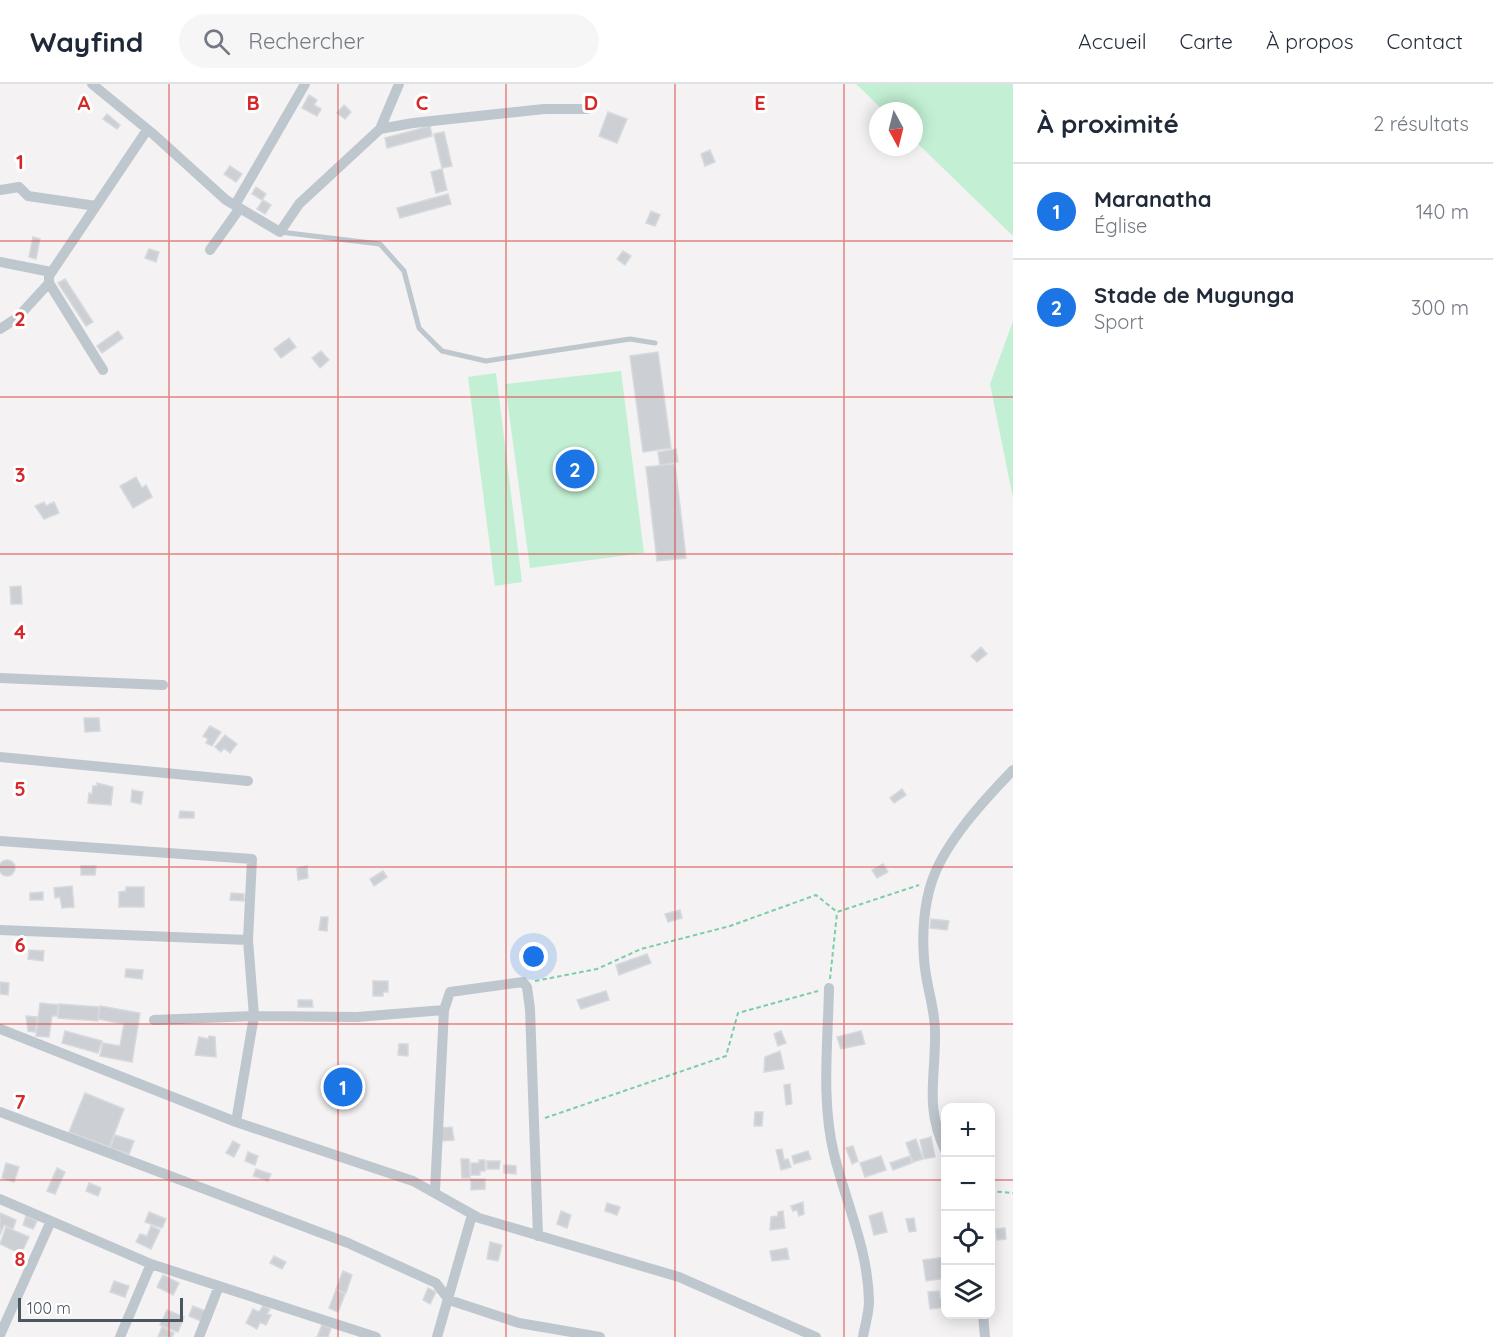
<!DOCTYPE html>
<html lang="fr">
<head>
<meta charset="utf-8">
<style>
	:root { --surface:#fff; --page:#f6f6f7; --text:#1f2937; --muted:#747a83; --line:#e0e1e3; --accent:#1c75e4 }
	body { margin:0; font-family:Quicksand,sans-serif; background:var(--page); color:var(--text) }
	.controls { position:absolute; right:18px; bottom:18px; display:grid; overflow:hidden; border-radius:12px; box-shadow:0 3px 15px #0003 }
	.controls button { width:54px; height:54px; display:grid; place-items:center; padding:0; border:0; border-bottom:2px solid var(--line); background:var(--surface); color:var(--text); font:30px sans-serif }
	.compass { position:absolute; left:869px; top:18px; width:54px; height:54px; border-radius:50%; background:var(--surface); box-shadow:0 3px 15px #0003; rotate:173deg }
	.scale { position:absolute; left:18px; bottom:15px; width:165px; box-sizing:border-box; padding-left:6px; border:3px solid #4a5660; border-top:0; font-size:16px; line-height:21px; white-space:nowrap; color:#4a5660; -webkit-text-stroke:4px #fff; paint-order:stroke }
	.you { position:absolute; left:534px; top:873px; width:21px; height:21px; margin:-15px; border:4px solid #fff; border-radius:50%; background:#1a73e8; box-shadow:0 0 0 9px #1a73e833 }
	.badge { display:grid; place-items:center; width:39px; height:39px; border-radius:50%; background:var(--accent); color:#fff; font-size:20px; font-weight:700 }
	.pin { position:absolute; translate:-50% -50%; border:3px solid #fff; box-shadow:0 2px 6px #0006 }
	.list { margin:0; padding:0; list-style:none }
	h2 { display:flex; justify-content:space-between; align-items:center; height:78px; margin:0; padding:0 24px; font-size:26px }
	h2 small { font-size:20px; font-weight:400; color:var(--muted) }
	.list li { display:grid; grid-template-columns:39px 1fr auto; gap:18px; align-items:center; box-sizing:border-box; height:96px; padding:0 24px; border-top:2px solid var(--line) }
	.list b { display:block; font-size:22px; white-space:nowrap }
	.list p { margin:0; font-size:20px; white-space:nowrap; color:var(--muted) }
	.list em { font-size:20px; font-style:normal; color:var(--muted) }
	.icon { flex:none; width:33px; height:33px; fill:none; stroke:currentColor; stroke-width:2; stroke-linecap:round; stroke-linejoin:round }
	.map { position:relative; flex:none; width:1013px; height:1253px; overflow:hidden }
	header { display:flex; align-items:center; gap:36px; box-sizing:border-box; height:84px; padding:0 30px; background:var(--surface); border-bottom:2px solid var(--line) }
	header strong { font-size:28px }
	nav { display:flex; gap:33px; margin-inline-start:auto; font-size:21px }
	.search { width:420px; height:54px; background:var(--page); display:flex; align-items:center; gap:15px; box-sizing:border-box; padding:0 21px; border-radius:33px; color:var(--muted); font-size:22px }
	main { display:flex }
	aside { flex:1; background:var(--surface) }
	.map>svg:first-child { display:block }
	.green { fill:#c3f0d4 }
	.building { fill:#cccfd4; stroke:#d6d9dd; stroke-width:1.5 }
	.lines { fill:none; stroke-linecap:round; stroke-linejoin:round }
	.path { stroke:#7bcea5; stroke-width:2; stroke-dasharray:4.5 3; stroke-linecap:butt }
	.lane { stroke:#bec7ce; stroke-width:5 }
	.street { stroke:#bec7ce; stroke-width:10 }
	.grid { fill:none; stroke:#d62828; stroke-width:1.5; stroke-opacity:0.55 }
	.grid-label { font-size:20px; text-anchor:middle; font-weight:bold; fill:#d62828; stroke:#fff; stroke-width:6; stroke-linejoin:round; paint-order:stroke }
</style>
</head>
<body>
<header>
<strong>Wayfind</strong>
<div class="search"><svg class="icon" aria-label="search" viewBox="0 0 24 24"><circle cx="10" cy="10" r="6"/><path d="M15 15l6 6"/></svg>Rechercher</div>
<nav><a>Accueil</a><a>Carte</a><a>À propos</a><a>Contact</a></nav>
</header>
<main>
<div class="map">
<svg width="1013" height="1253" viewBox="0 0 1013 1253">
	<rect width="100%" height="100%" fill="#f4f2f2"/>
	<path class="green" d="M856 0H1013V152L914 56V27H884Z
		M1013 237V414L990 300Z
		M621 287 644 469 530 484 505 300Z
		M496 289 522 498 495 502 468 293Z"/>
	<path class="building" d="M309 11 317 16 314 21 321 25 317 32 302 24Z
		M344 21 351 28 345 35 337 29Z
		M608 28 627 35 617 59 599 52Z
		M107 30 120 41 117 45 103 35Z
		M430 42 432 52 387 64 385 54Z
		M444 48 452 82 442 84 434 50Z
		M710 66 715 78 705 82 701 70Z
		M230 82 242 90 236 98 224 90Z
		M442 85 447 106 436 109 431 88Z
		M256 103 266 110 262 116 252 110Z
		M448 110 451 120 400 134 397 124Z
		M263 116 271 121 265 130 257 125Z
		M651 127 660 131 655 142 646 139Z
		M33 153 40 155 36 175 29 173Z
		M149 165 159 168 156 178 145 174Z
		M623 167 631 172 625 181 617 175Z
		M65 195 93 238 86 242 58 199Z
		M118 247 123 254 102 269 97 262Z
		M289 254 296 263 281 274 274 265Z
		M321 267 329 276 320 284 312 274Z
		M658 268 671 364 643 368 630 272Z
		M676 365 678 378 660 381 658 368Z
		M675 380 686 474 657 477 646 383Z
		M136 393 142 404 146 401 152 413 133 424 120 402Z
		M44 418 46 422 54 418 59 429 44 435 35 422Z
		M21 502 22 520H11L10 503Z
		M981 563 987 570 977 578 971 572Z
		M84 634H99L100 647 85 648Z
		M210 642 221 648 212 662 206 659 208 655 203 652Z
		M225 651 237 660 230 669 224 664 221 668 215 663Z
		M97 699 113 703 111 721 88 719 89 709 92 710 93 702H97Z
		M902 705 906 711 894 719 890 714Z
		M132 706 143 708 141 720 131 718Z
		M180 727 194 728V734H179Z
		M-1 784a8 8 0 1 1 16 0a8 8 0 1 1-16 0Z
		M883 780 888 788 877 794 872 786Z
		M81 782H96L95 791H81Z
		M307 782 308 794 298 796 297 784Z
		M383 787 387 793 374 802 370 795Z
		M72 802 74 823 62 824 60 813 55 814 54 804Z
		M126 803H144V823H119V808L126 807Z
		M43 808V816H30V809Z
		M231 809 244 810V817L230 816Z
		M680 826 682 834 668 838 665 830Z
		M321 833H328L327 847 319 846Z
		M931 835 949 837 947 846 930 844Z
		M29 866 44 867 43 877 28 875Z
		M647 870 651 879 619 891 616 881Z
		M126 885 143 886 142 895 125 893Z
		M373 897H388V908H383V912H373Z
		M0 898 9 899 8 911 0 910Z
		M606 907 609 916 581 925 577 916Z
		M298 916H312L313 923H298Z
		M40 919 58 921 57 932H52L49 953 36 952Z
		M59 920 99 923 98 937 58 934Z
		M100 922 140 929 132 978 100 972 103 959 120 962 124 940 98 935Z
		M26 932 37 933 35 948 28 947Z
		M65 947 102 957 98 969 62 959Z
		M781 947 786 959 778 962 774 950Z
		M861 947 865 960 841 965 837 953Z
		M209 952 215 953 216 973 195 971 199 953 208 955Z
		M399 960H408V972L398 971Z
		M780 967 784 985 764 988 765 973Z
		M790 1000 792 1020 786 1021 784 1001Z
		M85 1009 124 1025 109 1063 69 1048Z
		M755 1028H763L762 1042H754Z
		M452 1043 454 1056 442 1057 441 1044Z
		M115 1051 134 1057 129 1070 110 1064Z
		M931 1053 935 1073 924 1075 920 1056Z
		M916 1055 923 1075 913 1078 906 1059Z
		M233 1057 240 1061 234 1073 226 1069Z
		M853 1062 858 1077 852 1080 846 1064Z
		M782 1065 784 1076 788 1075 791 1083 781 1086 776 1066Z
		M808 1067 811 1075 794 1080 792 1072Z
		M248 1068 258 1072 255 1081 245 1077Z
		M881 1072 886 1086 865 1093 860 1079Z
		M910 1072 912 1079 893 1086 890 1079Z
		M461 1075H469L470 1094H462Z
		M479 1076H485V1087H480V1091H471V1079H479Z
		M487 1077H500L499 1085H487Z
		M6 1079 19 1083 14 1098 2 1094Z
		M504 1081 516 1082V1090L504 1089Z
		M57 1084 65 1088 55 1110 47 1107Z
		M256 1085 271 1090 268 1097 253 1092Z
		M471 1095H485V1105L471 1106Z
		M89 1099 101 1104 98 1112 86 1107Z
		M803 1118 804 1130 799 1132 797 1126 793 1127 791 1122Z
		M607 1119 620 1123 617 1131 605 1127Z
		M561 1127 571 1131 567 1144 557 1140Z
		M783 1127 785 1144 770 1146 771 1133 778 1132V1128Z
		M149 1128 166 1135 162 1144 145 1138Z
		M882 1128 887 1148 874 1151 869 1132Z
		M0 1129 16 1136 13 1145 4 1141 0 1151Z
		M26 1132 37 1137 33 1145 23 1141Z
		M914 1134 916 1147 909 1148 906 1135Z
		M151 1142 160 1146 151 1165 136 1158 140 1150 147 1152Z
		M6 1143 29 1153 21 1170 0 1160Z
		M1005 1144 1006 1155 997 1156 996 1145Z
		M490 1158 502 1161 498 1177 487 1175Z
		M787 1164 789 1175 772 1177 770 1167Z
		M274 1172 286 1178 282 1185 270 1179Z
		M946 1173V1194L926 1197 923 1176Z
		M343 1187 352 1191 346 1209 336 1205Z
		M163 1191 179 1199 173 1211 157 1203Z
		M114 1197 129 1202 125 1213 110 1208Z
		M428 1204 436 1208 430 1220 423 1216Z
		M336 1206 345 1210 338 1228 329 1224Z
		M939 1207 940 1215H945L946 1223 930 1225 928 1208Z
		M193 1222 205 1227 201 1237 189 1232Z
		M263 1222 270 1225 267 1230 271 1231 266 1241 260 1238 257 1245 246 1239 253 1225 259 1228Z
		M167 1226 184 1233 178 1248 160 1241Z
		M322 1241 331 1244 328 1253H317Z
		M162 1243 174 1249 172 1253H158Z"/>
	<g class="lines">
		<path class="path" d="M830 895 837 829
			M535 897 597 885 641 865 730 842 816 811 837 828 919 801
			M545 1034 726 972 738 929 818 907
			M990 1107 1013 1109"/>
		<path class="lane" d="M280 148 380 160 404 187 419 244 442 267 486 277 630 255 655 259"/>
		<path class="street" d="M92 0 152 49 226 116 280 148 299 120 380 45 413 39 544 25H587
			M380 45 399 0
			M0 106 19 103 28 112 96 122
			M235 121 305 0
			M210 166 240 124
			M0 178 51 188
			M49 199 103 286
			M0 245 17 234 49 199V192L147 46
			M0 594 163 601
			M0 673 248 697
			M0 757 252 775 248 856 254 932 236 1038
			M0 846 248 856
			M829 904C828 958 821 1017 834 1070 846 1119 868 1165 869 1217 869 1229 865 1241 863 1253
			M154 936 254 932 357 933 444 926
			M0 945 236 1038 413 1097 479 1134 679 1193 816 1253
			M0 1028 348 1159 436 1199 449 1216 519 1239 600 1253
			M946 1068C924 1022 936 995 935 947 935 923 925 899 924 874 922 850 924 820 932 797 945 758 985 715 1013 686
			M435 1107 444 926 450 908 523 898 527 903 530 925 538 1152
			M0 1115 151 1180 376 1253
			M983 1230 985 1253
			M0 1251 51 1137
			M120 1253 151 1180
			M199 1253 219 1202
			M437 1253 472 1131"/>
	</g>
	<path class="grid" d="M169 0V1253M338 0V1253M506 0V1253M675 0V1253M844 0V1253M0 157H1013M0 313H1013M0 470H1013M0 626H1013M0 783H1013M0 940H1013M0 1096H946M990 1096H1013"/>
	<g class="grid-label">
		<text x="84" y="26">A</text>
		<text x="253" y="26">B</text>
		<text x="422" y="26">C</text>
		<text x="591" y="26">D</text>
		<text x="760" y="26">E</text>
		<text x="20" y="85">1</text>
		<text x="20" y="242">2</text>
		<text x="20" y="398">3</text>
		<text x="20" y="555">4</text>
		<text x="20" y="712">5</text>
		<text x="20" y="868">6</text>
		<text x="20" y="1025">7</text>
		<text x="20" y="1182">8</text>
	</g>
</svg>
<div class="controls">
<button>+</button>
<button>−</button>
<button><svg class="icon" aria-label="locate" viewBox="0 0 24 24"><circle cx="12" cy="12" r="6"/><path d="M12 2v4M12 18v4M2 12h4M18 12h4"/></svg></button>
<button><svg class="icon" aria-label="layers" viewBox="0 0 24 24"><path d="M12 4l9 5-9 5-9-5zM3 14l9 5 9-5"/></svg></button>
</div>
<svg class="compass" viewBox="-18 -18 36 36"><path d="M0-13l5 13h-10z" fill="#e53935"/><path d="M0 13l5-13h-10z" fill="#747a83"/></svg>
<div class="scale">100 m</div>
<div class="you"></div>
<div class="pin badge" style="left:343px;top:1003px">1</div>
<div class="pin badge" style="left:575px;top:385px">2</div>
</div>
<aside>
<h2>À proximité<small>2 résultats</small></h2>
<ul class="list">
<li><span class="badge">1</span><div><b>Maranatha</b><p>Église</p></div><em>140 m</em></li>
<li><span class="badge">2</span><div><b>Stade de Mugunga</b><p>Sport</p></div><em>300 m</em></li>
</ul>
</aside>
</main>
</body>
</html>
